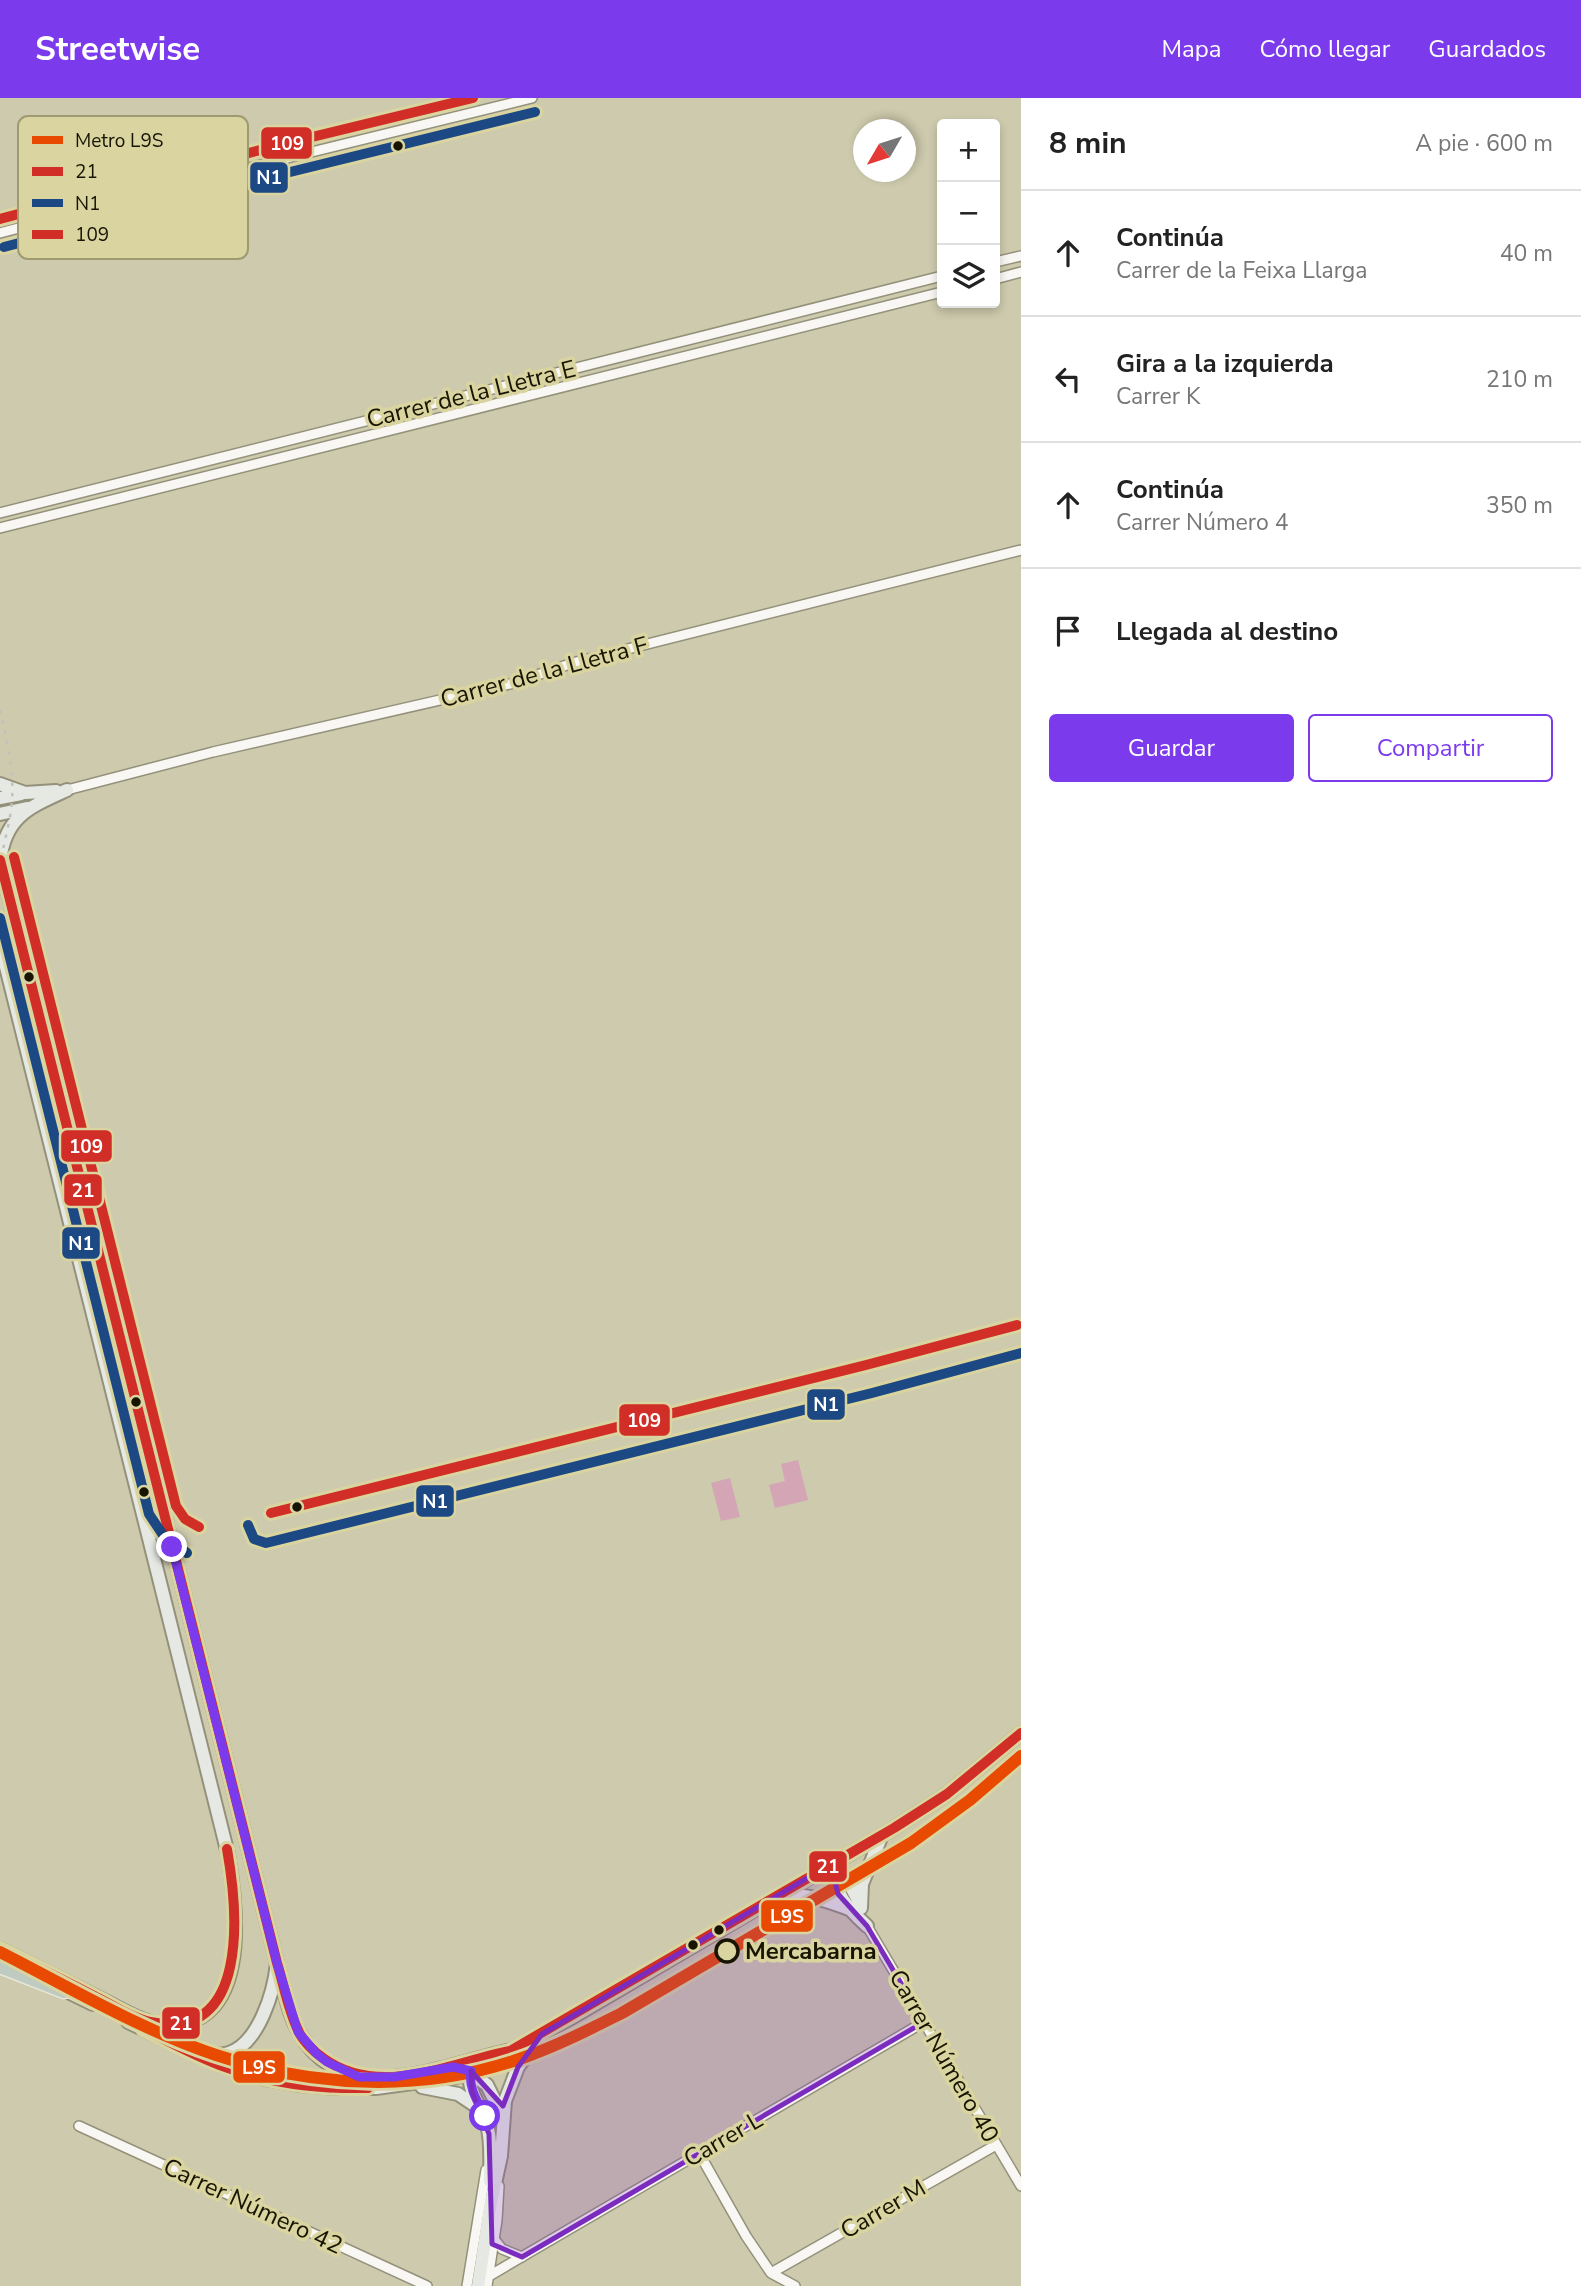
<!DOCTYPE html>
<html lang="es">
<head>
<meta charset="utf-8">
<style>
	:root { --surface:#fff; --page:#f2f2f2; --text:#222; --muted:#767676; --line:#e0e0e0; --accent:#7c3aed }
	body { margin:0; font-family:"Nunito Sans",sans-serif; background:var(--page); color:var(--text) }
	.controls { position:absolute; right:21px; top:21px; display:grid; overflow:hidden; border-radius:7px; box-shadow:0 4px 10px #0003 }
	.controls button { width:63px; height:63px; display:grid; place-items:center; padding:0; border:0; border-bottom:2px solid var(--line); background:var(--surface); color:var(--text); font:35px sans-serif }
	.compass { position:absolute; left:853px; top:21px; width:63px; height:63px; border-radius:50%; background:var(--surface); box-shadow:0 4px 10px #0003; rotate:231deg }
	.stop { position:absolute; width:21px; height:21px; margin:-16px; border:5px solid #7c3aed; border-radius:50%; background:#fff }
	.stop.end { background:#7c3aed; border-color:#fff; box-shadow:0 2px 7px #0008 }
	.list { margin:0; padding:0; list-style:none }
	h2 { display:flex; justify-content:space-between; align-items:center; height:91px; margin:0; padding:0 28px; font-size:30px }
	h2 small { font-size:23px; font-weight:400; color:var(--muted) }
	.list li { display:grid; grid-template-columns:46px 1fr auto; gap:21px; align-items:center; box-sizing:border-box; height:126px; padding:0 28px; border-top:2px solid var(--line) }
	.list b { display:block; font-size:26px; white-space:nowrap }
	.list p { margin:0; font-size:23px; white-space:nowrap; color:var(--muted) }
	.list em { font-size:23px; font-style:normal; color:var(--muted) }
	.actions { display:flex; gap:14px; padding:21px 28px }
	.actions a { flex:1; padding:16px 0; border:2px solid var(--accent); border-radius:7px; text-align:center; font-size:24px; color:var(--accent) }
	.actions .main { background:var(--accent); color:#fff }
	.icon { flex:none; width:38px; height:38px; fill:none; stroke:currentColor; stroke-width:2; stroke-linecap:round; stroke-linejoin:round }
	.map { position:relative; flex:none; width:1021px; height:2188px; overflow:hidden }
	header { display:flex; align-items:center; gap:42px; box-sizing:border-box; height:98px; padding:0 35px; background:var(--accent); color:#fff }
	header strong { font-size:33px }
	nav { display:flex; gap:38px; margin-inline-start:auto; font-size:24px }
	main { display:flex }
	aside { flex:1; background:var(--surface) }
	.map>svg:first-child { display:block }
	.green { fill:#d4a5b5 }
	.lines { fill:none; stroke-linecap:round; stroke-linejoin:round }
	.street-casing { stroke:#94917b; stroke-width:12 }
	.secondary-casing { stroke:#94917b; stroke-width:16 }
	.highway-casing { stroke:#e8e7da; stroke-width:19 }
	.street { stroke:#f8f7f3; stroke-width:9 }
	.secondary { stroke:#e6e9e3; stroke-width:12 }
	.highway { stroke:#bfcac1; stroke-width:16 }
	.rail { stroke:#c3c2ba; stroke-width:2.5; stroke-dasharray:3.5 7; stroke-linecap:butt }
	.bus-1-casing { stroke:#dad4a0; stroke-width:16 }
	.bus-2-casing { stroke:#dad4a0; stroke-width:16 }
	.bus-3-casing { stroke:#dad4a0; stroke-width:16 }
	.bus-1 { stroke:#d02e26; stroke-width:10 }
	.bus-2 { stroke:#1c4883; stroke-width:10 }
	.bus-3 { stroke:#d02e26; stroke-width:10 }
	.metro-1-casing { stroke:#dad4a0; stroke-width:18 }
	.metro-1 { stroke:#e74a00; stroke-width:12 }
	.route { stroke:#7c3aed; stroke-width:9 }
	.marked { fill:#7b2cbf; fill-opacity:0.2; stroke:#7b2cbf; stroke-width:5; stroke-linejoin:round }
	.bus-dot { fill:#171402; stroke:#dad4a0; stroke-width:2.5 }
	.stop-dot { fill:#dad4a0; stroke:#171402; stroke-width:3.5 }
	.labels { text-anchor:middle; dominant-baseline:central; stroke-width:7; stroke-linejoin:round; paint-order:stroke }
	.street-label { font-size:24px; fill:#171402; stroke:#dad4a0 }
	.stop-label { font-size:24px; font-weight:bold; fill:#171402; stroke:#dad4a0; text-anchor:start }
	.key { fill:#dad4a0; stroke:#a09a71; stroke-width:2 }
	.key-label { font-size:19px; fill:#171402 }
	.line-badge { stroke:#dad4a0; stroke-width:2.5 }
	.badge-label { font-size:19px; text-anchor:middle; font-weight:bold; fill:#fff }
</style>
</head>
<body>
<header>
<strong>Streetwise</strong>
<nav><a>Mapa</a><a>Cómo llegar</a><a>Guardados</a></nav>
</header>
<main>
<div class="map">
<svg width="1021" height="2188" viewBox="0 0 1021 2188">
	<rect width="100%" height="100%" fill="#cdcaad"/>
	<path class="green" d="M798 1362 808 1402 775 1410 769 1387 785 1383 781 1366Z
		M730 1380 740 1419 721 1423 711 1385Z"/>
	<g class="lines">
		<g class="street-casing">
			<path id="street" d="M0 135 283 61 532 0
				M995 164 1021 158
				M995 181 1021 174
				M0 415 942 178
				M0 430 942 194
				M67 692 213 654 510 586 576 564 1021 452
				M867 1828 1021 2088
				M79 2028 427 2188
				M699 2055 746 2138 771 2175 795 2188
				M494 2141 502 2151 522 2159
				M771 2175 996 2047
				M489 2178 924 1924
				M467 2188 486 2072
				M487 2188 497 2122 499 2088"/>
		</g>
		<g class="secondary-casing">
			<path id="secondary" d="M0 686 25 695 56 693
				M0 700 21 696
				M0 716 27 710
				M0 762 277 1865C274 1894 259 1945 229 1955 217 1959 207 1956 195 1955
				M0 763C5 718 30 709 67 692
				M0 845 228 1756C236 1804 250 1907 187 1925 176 1928 162 1928 150 1924 133 1919 117 1909 101 1901 68 1884 34 1868 0 1851
				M831 1766C836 1797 844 1807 867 1828
				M831 1766 847 1781 861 1808
				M781 1799C805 1794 827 1803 849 1811
				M861 1810 862 1786 882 1737
				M279 1872C285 1892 288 1916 299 1934 343 2013 441 1968 507 1953
				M56 1888 93 1906
				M128 1924 220 1967 266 1981 301 1987 336 1990H376L456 1979 493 1966 510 1953 571 1920 894 1730 947 1696 1021 1635
				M474 1969C461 1987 483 2009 487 2027 492 2044 490 2064 490 2083
				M466 1972 487 1987 503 2019
				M422 1989 458 1996 479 2010
				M478 2188 491 2104 501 2058 505 2003 518 1969 539 1941"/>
		</g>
		<g class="highway-casing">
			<path id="highway" d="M0 1867 64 1892"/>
		</g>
		<use href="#street" class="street"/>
		<use href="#secondary" class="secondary"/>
		<use href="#highway" class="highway"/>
		<path class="rail" d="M0 612C7 642 14 672 12 703 11 719 6 736 3 752 0 772 3 792 4 812"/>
		<g class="bus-1-casing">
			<path id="bus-1" d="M0 762 277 1865C284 1887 288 1912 298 1932 302 1942 314 1954 323 1960 380 2001 449 1965 510 1953L894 1730 947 1696 1021 1635
				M0 1851C32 1867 64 1882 96 1899 113 1907 131 1920 150 1924 250 1945 238 1813 227 1751
				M143 1931C171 1944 198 1960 228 1970 273 1986 320 1991 368 1990"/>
		</g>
		<g class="bus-2-casing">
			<path id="bus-2" d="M4 149 286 75 535 14
				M0 820 149 1416 165 1440 187 1455
				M248 1427 254 1441 266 1445 872 1295 1021 1255"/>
		</g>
		<g class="bus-3-casing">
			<path id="bus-3" d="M0 121 279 47 473 0
				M14 759 176 1408 185 1421 199 1429
				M271 1415 866 1267 1017 1227"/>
		</g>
		<use href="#bus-1" class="bus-1"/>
		<use href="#bus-2" class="bus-2"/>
		<use href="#bus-3" class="bus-3"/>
		<g class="metro-1-casing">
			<path id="metro-1" d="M0 1854C71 1890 141 1932 216 1957 316 1990 425 1995 525 1959 559 1947 590 1931 622 1915L911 1745 970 1702 1021 1658"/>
		</g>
		<use href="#metro-1" class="metro-1"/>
	</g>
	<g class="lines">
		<path class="route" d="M172 1449 277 1865 298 1934 317 1956 327 1964 359 1979H394L453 1969 471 1973C468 1990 478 2004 485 2018"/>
	</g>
	<path class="marked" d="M831 1766 838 1796 867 1828 924 1924 522 2159 492 2146 489 2036 472 1994 471 1973 503 2008 518 1969 542 1936Z"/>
	<g class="bus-dot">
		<circle cx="398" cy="48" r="6"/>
		<circle cx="29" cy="879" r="6"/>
		<circle cx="136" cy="1304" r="6"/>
		<circle cx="144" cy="1394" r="6"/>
		<circle cx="297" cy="1409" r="6"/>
		<circle cx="719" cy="1832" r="6"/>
		<circle cx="693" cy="1847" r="6"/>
	</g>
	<circle class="stop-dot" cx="727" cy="1853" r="11"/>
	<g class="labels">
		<g class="street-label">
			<text transform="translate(471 296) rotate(-14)">Carrer de la Lletra E</text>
			<text transform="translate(544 574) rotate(-15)">Carrer de la Lletra F</text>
			<text transform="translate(944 1958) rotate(60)">Carrer Número 40</text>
			<text transform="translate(723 2041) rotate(-30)">Carrer L</text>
			<text transform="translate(253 2108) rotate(25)">Carrer Número 42</text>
			<text transform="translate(883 2111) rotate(-30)">Carrer M</text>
		</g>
		<g class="stop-label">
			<text x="745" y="1853">Mercabarna</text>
		</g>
	</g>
	<rect x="18" y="18" width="230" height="143" rx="10" class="key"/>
	<rect x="32" y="38" width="31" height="8" fill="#e74a00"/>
	<rect x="32" y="69" width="31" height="9" fill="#d02e26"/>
	<rect x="32" y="101" width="31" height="8" fill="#1c4883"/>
	<rect x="32" y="132" width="31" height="9" fill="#d02e26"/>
	<g class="key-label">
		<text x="75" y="49">Metro L9S</text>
		<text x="75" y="80">21</text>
		<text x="75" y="112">N1</text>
		<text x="75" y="143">109</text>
	</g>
	<g class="line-badge">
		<rect x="260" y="28" width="53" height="34" rx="7" fill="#d02e26"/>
		<rect x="249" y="63" width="40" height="33" rx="7" fill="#1c4883"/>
		<rect x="60" y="1031" width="53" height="34" rx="7" fill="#d02e26"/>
		<rect x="63" y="1075" width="40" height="34" rx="7" fill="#d02e26"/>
		<rect x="61" y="1128" width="40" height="34" rx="7" fill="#1c4883"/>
		<rect x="806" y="1290" width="40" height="33" rx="7" fill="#1c4883"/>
		<rect x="618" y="1305" width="53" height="34" rx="7" fill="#d02e26"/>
		<rect x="415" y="1386" width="40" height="34" rx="7" fill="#1c4883"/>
		<rect x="808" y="1752" width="40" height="33" rx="7" fill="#d02e26"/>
		<rect x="760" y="1801" width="54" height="34" rx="7" fill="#e74a00"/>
		<rect x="161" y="1908" width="40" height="34" rx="7" fill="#d02e26"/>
		<rect x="232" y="1952" width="54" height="34" rx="7" fill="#e74a00"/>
	</g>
	<g class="badge-label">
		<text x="287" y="52">109</text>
		<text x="269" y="86">N1</text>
		<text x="86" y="1055">109</text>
		<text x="83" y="1099">21</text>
		<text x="81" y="1152">N1</text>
		<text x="826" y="1313">N1</text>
		<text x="644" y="1329">109</text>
		<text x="435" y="1410">N1</text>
		<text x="828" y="1775">21</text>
		<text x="787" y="1825">L9S</text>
		<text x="181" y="1932">21</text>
		<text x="259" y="1976">L9S</text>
	</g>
</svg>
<div class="controls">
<button>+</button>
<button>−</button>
<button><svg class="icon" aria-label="layers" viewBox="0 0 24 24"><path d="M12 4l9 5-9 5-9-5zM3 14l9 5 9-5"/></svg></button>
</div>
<svg class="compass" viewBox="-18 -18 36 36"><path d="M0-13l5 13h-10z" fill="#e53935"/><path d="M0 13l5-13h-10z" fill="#767676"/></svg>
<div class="stop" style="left:485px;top:2018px"></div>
<div class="stop end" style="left:172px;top:1449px"></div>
</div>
<aside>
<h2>8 min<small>A pie · 600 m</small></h2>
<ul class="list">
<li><svg class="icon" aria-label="ahead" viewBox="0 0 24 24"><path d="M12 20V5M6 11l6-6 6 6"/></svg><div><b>Continúa</b><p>Carrer de la Feixa Llarga</p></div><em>40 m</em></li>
<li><svg class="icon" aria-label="left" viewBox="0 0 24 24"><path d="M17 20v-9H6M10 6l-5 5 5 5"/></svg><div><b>Gira a la izquierda</b><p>Carrer K</p></div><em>210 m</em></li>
<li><svg class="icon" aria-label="ahead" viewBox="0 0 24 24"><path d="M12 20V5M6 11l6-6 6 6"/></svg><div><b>Continúa</b><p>Carrer Número 4</p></div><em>350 m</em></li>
<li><svg class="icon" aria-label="arrive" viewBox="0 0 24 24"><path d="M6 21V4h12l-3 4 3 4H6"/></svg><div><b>Llegada al destino</b></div></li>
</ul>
<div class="actions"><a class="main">Guardar</a><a>Compartir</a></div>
</aside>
</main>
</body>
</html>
